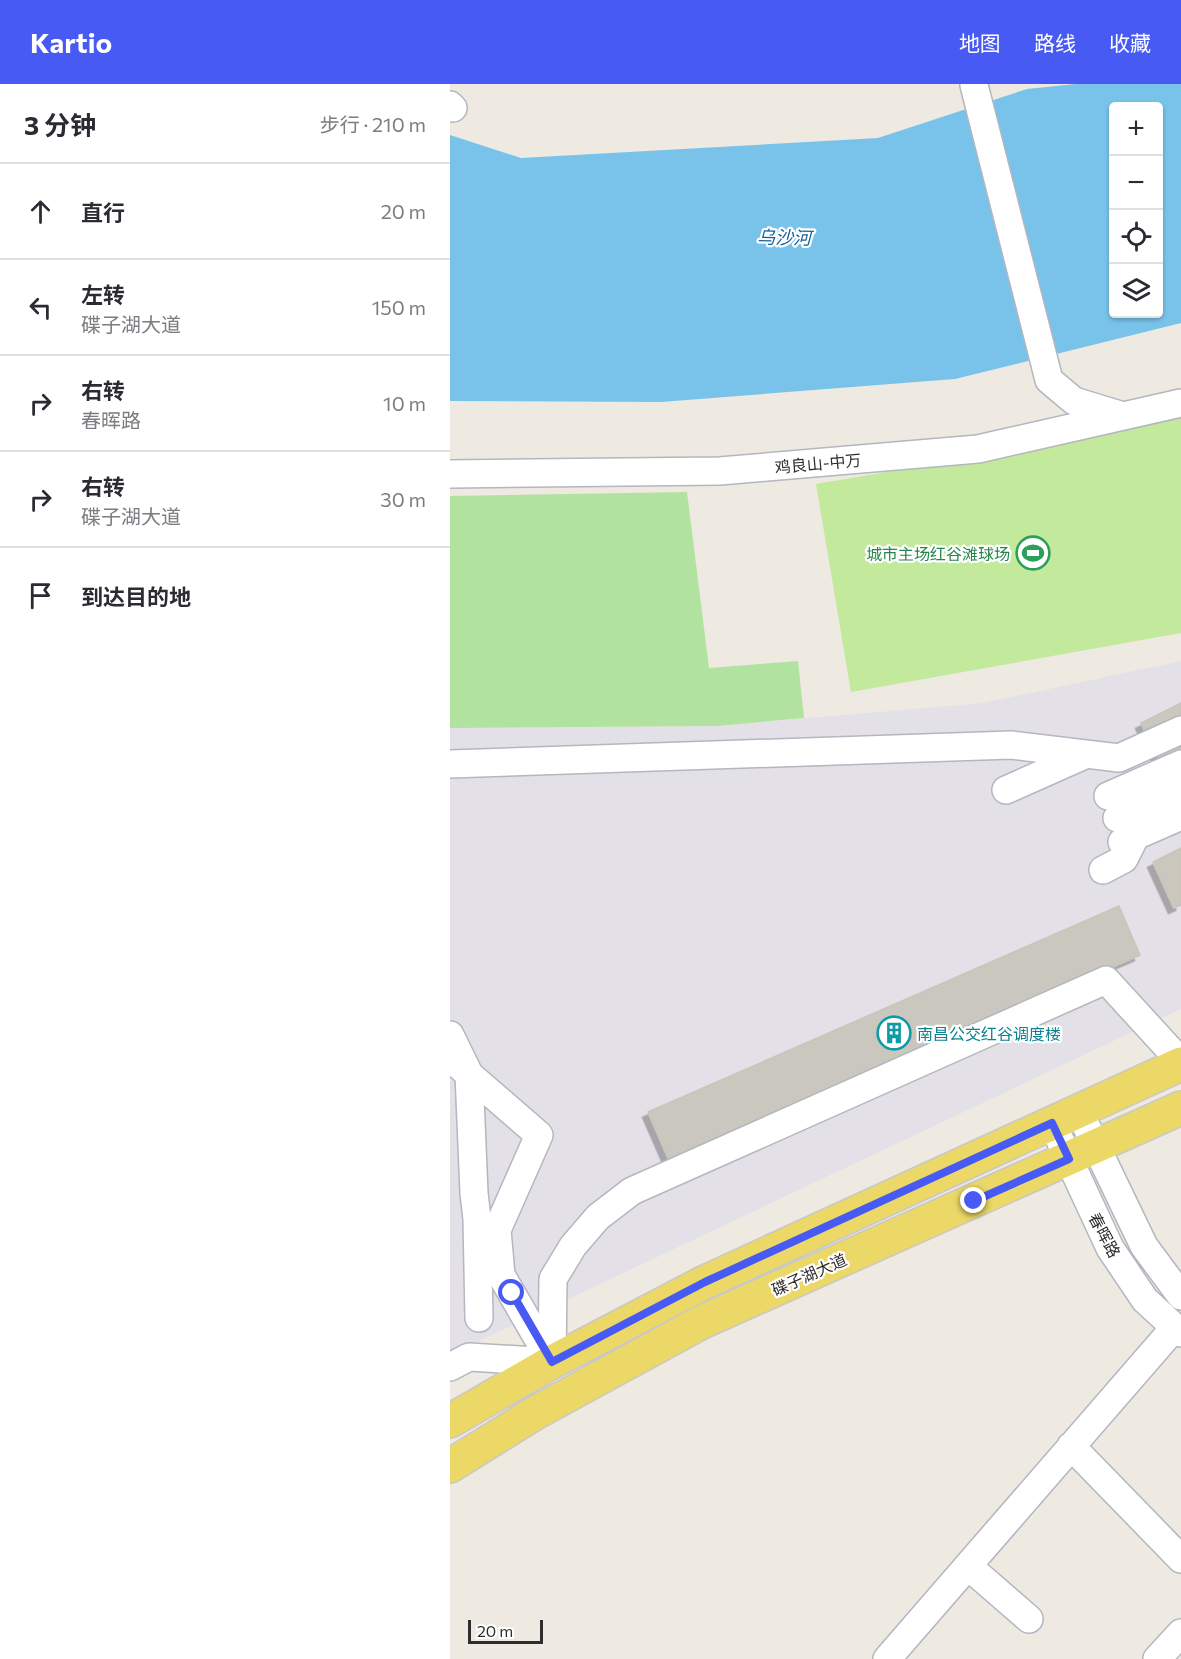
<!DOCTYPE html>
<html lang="zh">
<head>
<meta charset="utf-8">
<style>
	:root { --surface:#fff; --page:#f7f7f7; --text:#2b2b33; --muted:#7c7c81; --line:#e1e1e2; --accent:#485af4 }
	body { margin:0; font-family:Commissioner,"Noto Sans SC",sans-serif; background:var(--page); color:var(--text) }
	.controls { position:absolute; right:18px; top:18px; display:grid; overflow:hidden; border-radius:6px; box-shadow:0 2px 4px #0004 }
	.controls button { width:54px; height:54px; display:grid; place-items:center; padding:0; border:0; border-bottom:2px solid var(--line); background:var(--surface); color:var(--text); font:30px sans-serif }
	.scale { position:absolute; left:18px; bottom:15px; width:75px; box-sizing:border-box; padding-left:6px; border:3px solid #2d2d2d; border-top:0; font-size:16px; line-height:21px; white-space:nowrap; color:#2d2d2d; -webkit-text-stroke:4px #fff; paint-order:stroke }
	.stop { position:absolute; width:18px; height:18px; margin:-14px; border:4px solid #485af4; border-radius:50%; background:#fff }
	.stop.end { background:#485af4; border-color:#fff; box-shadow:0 2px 6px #0008 }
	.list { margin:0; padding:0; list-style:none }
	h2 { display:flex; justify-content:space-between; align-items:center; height:78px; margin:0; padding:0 24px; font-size:26px }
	h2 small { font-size:20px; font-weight:400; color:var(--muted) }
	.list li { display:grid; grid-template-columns:39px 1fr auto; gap:18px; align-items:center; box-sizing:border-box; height:96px; padding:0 24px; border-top:2px solid var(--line) }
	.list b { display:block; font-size:22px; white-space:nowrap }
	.list p { margin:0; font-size:20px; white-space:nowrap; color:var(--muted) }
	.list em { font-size:20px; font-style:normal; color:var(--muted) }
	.icon { flex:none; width:33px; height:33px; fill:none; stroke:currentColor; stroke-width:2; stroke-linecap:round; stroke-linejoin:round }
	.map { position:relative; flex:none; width:731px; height:1575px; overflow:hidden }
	header { display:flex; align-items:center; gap:36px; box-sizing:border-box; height:84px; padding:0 30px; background:var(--accent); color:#fff }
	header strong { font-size:28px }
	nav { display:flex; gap:33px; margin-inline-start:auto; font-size:21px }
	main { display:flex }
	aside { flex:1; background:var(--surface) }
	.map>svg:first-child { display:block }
	.industrial { fill:#e3e1e7 }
	.green { fill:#b1e2a0 }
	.pitch { fill:#c2e99c }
	.water { fill:#79c3eb; fill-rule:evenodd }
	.building { fill:#cac7bf; stroke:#cac5ba; stroke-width:1.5; filter:url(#shadow) }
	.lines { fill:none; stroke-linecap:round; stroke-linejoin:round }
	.minor-casing { stroke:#b4b6c0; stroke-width:30 }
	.major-casing { stroke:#c8c8c8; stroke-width:36 }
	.minor { stroke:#fff; stroke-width:27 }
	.major { stroke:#ecd867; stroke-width:33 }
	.route { stroke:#485af4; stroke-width:8 }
	.labels { text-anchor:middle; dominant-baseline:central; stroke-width:4.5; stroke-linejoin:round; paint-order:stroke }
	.street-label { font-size:16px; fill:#2d2d2d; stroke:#fff }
	.leisure-label { font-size:16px; fill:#27864d; stroke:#fff; text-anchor:end }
	.culture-label { font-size:16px; fill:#0d838f; stroke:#fff; text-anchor:start }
	.water-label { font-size:18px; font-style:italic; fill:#13629c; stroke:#fff }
</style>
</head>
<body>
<header>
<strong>Kartio</strong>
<nav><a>地图</a><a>路线</a><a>收藏</a></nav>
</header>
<main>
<aside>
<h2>3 分钟<small>步行 · 210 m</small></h2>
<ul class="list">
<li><svg class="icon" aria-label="ahead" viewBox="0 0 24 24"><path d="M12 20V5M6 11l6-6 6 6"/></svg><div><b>直行</b></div><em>20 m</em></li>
<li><svg class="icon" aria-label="left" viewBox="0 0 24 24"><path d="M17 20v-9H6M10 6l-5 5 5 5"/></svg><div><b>左转</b><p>碟子湖大道</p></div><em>150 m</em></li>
<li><svg class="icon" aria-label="right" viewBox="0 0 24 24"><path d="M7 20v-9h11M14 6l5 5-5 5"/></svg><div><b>右转</b><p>春晖路</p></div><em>10 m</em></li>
<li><svg class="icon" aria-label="right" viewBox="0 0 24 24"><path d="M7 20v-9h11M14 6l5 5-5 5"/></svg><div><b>右转</b><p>碟子湖大道</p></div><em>30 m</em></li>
<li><svg class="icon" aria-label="arrive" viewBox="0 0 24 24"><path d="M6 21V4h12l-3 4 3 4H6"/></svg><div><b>到达目的地</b></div></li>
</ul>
</aside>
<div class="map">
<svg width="731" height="1575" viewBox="0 0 731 1575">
	<defs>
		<filter id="shadow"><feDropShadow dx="-5.5" dy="5.5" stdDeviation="0" flood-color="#0004"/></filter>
	</defs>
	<rect width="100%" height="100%" fill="#eee9e1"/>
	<path class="industrial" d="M731 577V925L0 1271V644L267 642 533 619Z"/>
	<path class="green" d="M237 408 259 584 348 577 354 634 267 642 0 644V412Z"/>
	<path class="pitch" d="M731 333V549L401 608 366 400 496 378Z"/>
	<path class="water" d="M626 0H731V239L505 295 211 318 0 317V51L71 74 428 54 577 5ZM664 22H708V230H664Z"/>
	<path class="building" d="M731 619V720L691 639Z
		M731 764V821L724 824 703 778Z
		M669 822 690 871 219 1076 198 1028Z"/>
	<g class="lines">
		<g class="minor-casing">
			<path id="minor" d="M524 1 599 296 624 317 670 331
				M0 21 3 24
				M0 390 270 387 528 365 731 319
				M0 680 561 661 669 674 731 646
				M556 706 637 670
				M658 712 731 680
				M667 734 731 706
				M672 758 731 732
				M653 786 674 775 686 751
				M0 951 19 990 24 1109 27 1135 29 1234
				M0 974 89 1051 47 1146 51 1191 101 1277
				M629 1027 694 1162 731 1212
				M602 1039 660 1164 695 1216 731 1249
				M102 1278 103 1195 123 1162 148 1133 182 1107 656 896 731 978
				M0 1283 19 1273 102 1278
				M621 1362 731 1475
				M518 1482 579 1535
				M437 1575 725 1243
				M707 1575 731 1549"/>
		</g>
		<g class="major-casing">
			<path id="major" d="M0 1337 102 1278 255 1198 731 980
				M0 1382 85 1329 252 1238 731 1024"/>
		</g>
		<use href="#minor" class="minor"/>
		<use href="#major" class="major"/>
	</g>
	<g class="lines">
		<path class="route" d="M62 1209 102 1278 255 1198 602 1039 619 1075 524 1117"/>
	</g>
	<defs>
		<g id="stadium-ring" transform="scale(1.725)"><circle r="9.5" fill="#fff" stroke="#2e9e5b" stroke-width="1.5"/><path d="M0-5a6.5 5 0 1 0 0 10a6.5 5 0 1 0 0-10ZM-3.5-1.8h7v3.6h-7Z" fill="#2e9e5b"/></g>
		<g id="building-ring" transform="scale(1.725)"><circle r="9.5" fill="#fff" stroke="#0f9aa8" stroke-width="1.5"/><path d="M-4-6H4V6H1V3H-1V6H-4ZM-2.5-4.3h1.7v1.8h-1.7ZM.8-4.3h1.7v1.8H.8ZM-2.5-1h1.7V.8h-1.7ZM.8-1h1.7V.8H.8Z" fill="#0f9aa8"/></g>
	</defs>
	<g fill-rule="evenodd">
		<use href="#stadium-ring" x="583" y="469"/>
		<use href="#building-ring" x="444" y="949"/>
	</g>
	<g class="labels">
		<g class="street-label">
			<text transform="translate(368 379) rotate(-5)">鸡良山-中万</text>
			<text transform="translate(655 1151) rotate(62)">春晖路</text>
			<text transform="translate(359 1190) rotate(-24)">碟子湖大道</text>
		</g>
		<g class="leisure-label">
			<text x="560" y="469">城市主场红谷滩球场</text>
		</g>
		<g class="culture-label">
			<text x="467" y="949">南昌公交红谷调度楼</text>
		</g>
		<g class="water-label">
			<text transform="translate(334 153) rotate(1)">乌沙河</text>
		</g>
	</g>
</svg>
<div class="controls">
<button>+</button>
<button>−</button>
<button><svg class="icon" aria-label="locate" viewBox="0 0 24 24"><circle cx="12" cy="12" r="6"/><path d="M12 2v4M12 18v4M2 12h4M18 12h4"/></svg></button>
<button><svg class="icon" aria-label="layers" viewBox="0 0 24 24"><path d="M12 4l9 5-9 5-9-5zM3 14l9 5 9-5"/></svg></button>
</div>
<div class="scale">20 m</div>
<div class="stop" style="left:62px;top:1209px"></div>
<div class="stop end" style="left:524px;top:1117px"></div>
</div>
</main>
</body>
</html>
